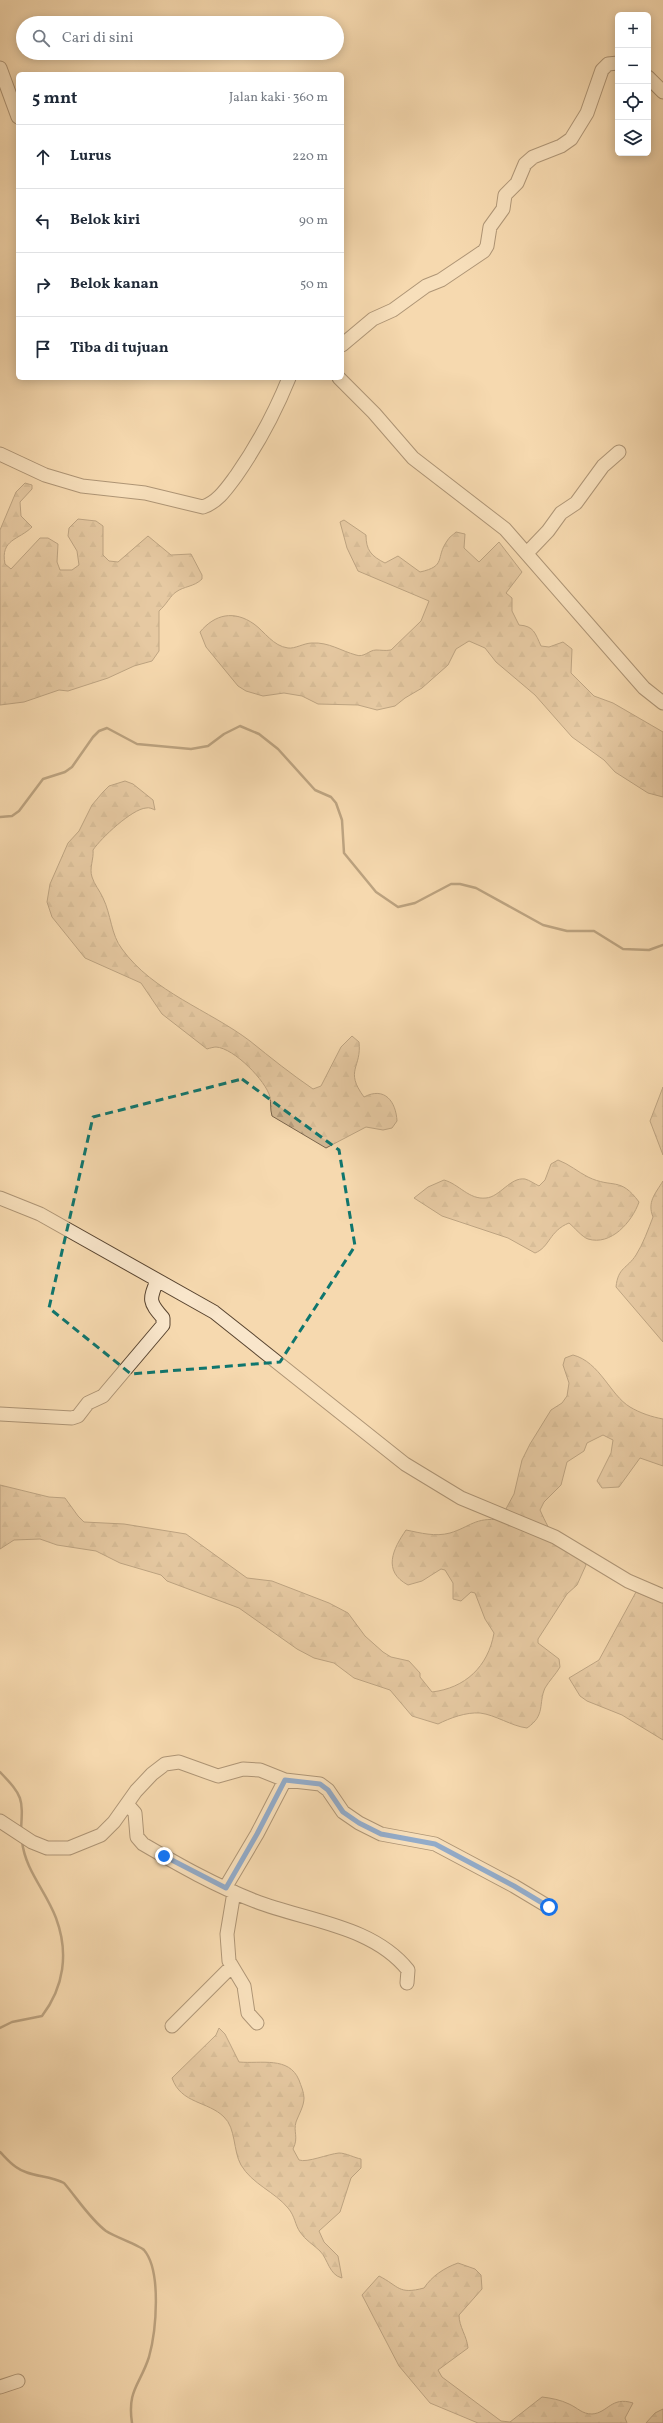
<!DOCTYPE html>
<html lang="id">
<head>
<meta charset="utf-8">
<style>
	:root { --surface:#fff; --page:#f2f2f3; --text:#1f2937; --muted:#747a83; --line:#e0e1e3 }
	body { margin:0; font-family:Vollkorn,serif; background:var(--page); color:var(--text) }
	.controls { position:absolute; right:12px; top:12px; display:grid; overflow:hidden; border-radius:6px; box-shadow:0 2px 10px #0003 }
	.controls button { width:36px; height:36px; display:grid; place-items:center; padding:0; border:0; border-bottom:1px solid var(--line); background:var(--surface); color:var(--text); font:20px sans-serif }
	.stop { position:absolute; width:12px; height:12px; margin:-9px; border:3px solid #1a73e8; border-radius:50%; background:#fff }
	.stop.end { background:#1a73e8; border-color:#fff; box-shadow:0 1px 4px #0008 }
	.list { margin:0; padding:0; list-style:none }
	h2 { display:flex; justify-content:space-between; align-items:center; height:52px; margin:0; padding:0 16px; font-size:17px }
	h2 small { font-size:13px; font-weight:400; color:var(--muted) }
	.list li { display:grid; grid-template-columns:26px 1fr auto; gap:12px; align-items:center; box-sizing:border-box; height:64px; padding:0 16px; border-top:1px solid var(--line) }
	.list b { display:block; font-size:15px; white-space:nowrap }
	.list em { font-size:13px; font-style:normal; color:var(--muted) }
	.icon { flex:none; width:22px; height:22px; fill:none; stroke:currentColor; stroke-width:2; stroke-linecap:round; stroke-linejoin:round }
	.map { position:relative; flex:none; width:663px; height:2423px; overflow:hidden }
	.search { position:absolute; background:var(--surface); box-shadow:0 2px 10px #0003; left:16px; top:16px; width:328px; height:44px; display:flex; align-items:center; gap:10px; box-sizing:border-box; padding:0 14px; border-radius:22px; color:var(--muted); font-size:15px }
	.panel { position:absolute; background:var(--surface); box-shadow:0 2px 10px #0003; left:16px; top:72px; width:328px; height:308px; border-radius:6px }
	.map>svg:first-child { display:block }
	.forest { fill:url(#forest-firs); stroke:#7b654c }
	.lines { fill:none; stroke-linecap:round; stroke-linejoin:round }
	.stream { stroke:#776248; stroke-width:2.5 }
	.minor-casing { stroke:#584430; stroke-width:15 }
	.minor { stroke:#f9e6cb; stroke-width:13 }
	.route { stroke:#1a73e8; stroke-width:5 }
	.marked { fill:none; stroke:#0f766e; stroke-width:3; stroke-dasharray:8 5; stroke-linejoin:round }
</style>
</head>
<body>
<div class="map">
<svg width="663" height="2423" viewBox="0 0 663 2423">
	<defs>
		<pattern id="forest-firs" width="22" height="20" patternUnits="userSpaceOnUse"><rect width="22" height="20" fill="#d2b792"/><path d="M5 1l3.5 6h-7zM16 11l3.5 6h-7z" fill="#b49c7c"/></pattern>
	</defs>
	<rect width="100%" height="100%" fill="#f6d9af"/>
	<filter id="stains"><feTurbulence type="fractalNoise" baseFrequency=".005" numOctaves="4"/><feColorMatrix values="0 0 0 0 .2 0 0 0 0 .09 0 0 0 0 .02 0 0 0 .5 -.17"/></filter>
	<radialGradient id="worn" r=".72"><stop offset=".6" stop-color="#630" stop-opacity="0"/><stop offset="1" stop-color="#630" stop-opacity=".3"/></radialGradient>
	<path class="forest" d="M25 483 32 485V489L20 502 21 516 32 527C19 540 0 539 5 564L11 569 40 538H48L58 544 57 562 60 570H72L79 565 77 551 68 536 69 528 78 519 96 521 103 526V555L109 561 118 562 148 536 171 555 191 554 202 575V579C194 587 184 586 176 592 171 595 166 605 159 611V651L152 661 134 666 108 678 68 691 59 690 24 702 0 705V530L16 492Z
		M344 520 366 535C366 550 371 556 385 563L398 556 420 572C447 566 435 558 447 541 449 537 453 535 456 532L465 534 464 548 479 562 499 542 522 572 506 593 512 598V611L519 625C534 626 535 633 541 646L549 647 563 642 572 649 571 673 594 696 613 703 663 732V797L648 793 615 772 604 760 572 737 535 695 496 662 485 648 469 641 456 649 448 665 422 688 405 698 395 706 377 710 358 705 318 704 302 696 284 693 263 696 246 691 238 686 206 647 200 632C215 614 234 610 254 624 265 632 273 646 288 648 295 649 304 643 312 643 329 642 341 651 356 655 364 658 369 650 376 650 381 650 385 651 391 650L421 621 429 601 358 571 347 548 340 522Z
		M125 781 133 784 153 800 155 810C153 809 149 807 146 808 132 809 101 838 93 850 94 859 89 868 92 877 94 884 100 891 103 898 111 914 111 935 122 949 153 992 209 1010 250 1041 271 1058 291 1074 313 1089L321 1086 341 1047 352 1036 359 1042C362 1068 344 1070 364 1097 385 1086 396 1102 397 1121L392 1128 383 1130 366 1127 326 1148 272 1116C270 1109 271 1103 270 1097 266 1081 234 1048 216 1047 214 1047 210 1048 207 1049L162 1014 141 983 85 958 52 917 47 902 50 884 68 843 79 831 92 805 103 792 109 786Z
		M663 1087V1155L650 1121Z
		M558 1160C569 1164 578 1172 588 1177 613 1189 620 1176 639 1202 632 1222 611 1246 588 1239 582 1237 574 1227 569 1223 549 1231 550 1247 535 1253L508 1238 442 1216 414 1198 428 1187 444 1180C459 1184 469 1200 486 1198 500 1197 510 1177 525 1179 529 1180 535 1184 539 1186L545 1180 551 1164Z
		M663 1181V1342L616 1287C618 1267 627 1269 636 1255 643 1244 648 1230 653 1217 647 1202 655 1194 663 1181Z
		M573 1355C600 1362 610 1395 630 1407 640 1413 652 1417 663 1419V1466L640 1458 619 1487 602 1488 597 1481 611 1453 613 1440 603 1435 587 1443 584 1451 567 1462 561 1485 544 1502 540 1510C545 1521 550 1532 558 1541 568 1551 577 1550 586 1565L577 1585 567 1594 538 1639V1643L559 1659 560 1667C556 1674 549 1681 545 1688 538 1704 546 1715 527 1728 511 1726 496 1715 480 1713 466 1712 450 1718 438 1724L412 1716 390 1690 354 1678 334 1663 314 1658 297 1649 239 1608 167 1581 161 1575 120 1563 96 1551 57 1545 40 1539 14 1540 0 1549V1485L49 1497 65 1498 78 1516 84 1522 124 1524 186 1534 247 1578 272 1581 329 1603 348 1613 365 1636 383 1652 391 1657 409 1661 420 1673V1677L432 1692C465 1688 488 1667 494 1633L485 1619 475 1593 471 1592 461 1601 453 1599V1583L445 1570 441 1569 422 1581 408 1585C382 1571 393 1549 406 1530 421 1533 435 1537 450 1533 470 1527 475 1517 500 1520L514 1494 522 1460 530 1444 551 1410 562 1403 567 1396 569 1383 563 1365 565 1358Z
		M636 1592 663 1603V1740L622 1715 587 1701 580 1696 569 1678 599 1660Z
		M219 2028 225 2034 239 2062C261 2064 289 2056 299 2080 301 2086 304 2092 304 2098 304 2106 299 2114 296 2122 293 2132 299 2137 293 2149L299 2160C307 2163 328 2154 339 2153 346 2153 355 2158 361 2159V2168L351 2178 340 2212 319 2231 324 2242 338 2256 342 2278C329 2275 328 2259 320 2251 314 2245 305 2240 300 2232 295 2225 295 2216 288 2208 275 2192 252 2184 241 2165 233 2151 236 2128 224 2117 208 2101 181 2104 172 2078L216 2035Z
		M458 2263 475 2269 481 2275 482 2289 459 2315C459 2327 467 2336 468 2348L438 2370 442 2377 501 2421 510 2422 542 2397C551 2398 561 2400 569 2404 578 2408 582 2414 592 2414 608 2413 611 2396 633 2403L625 2418 627 2423H478L430 2403 399 2366 362 2295 379 2276C399 2286 398 2295 424 2288 432 2276 444 2268 458 2263Z
		M663 2409V2423H646L655 2413Z"/>
	<g class="lines">
		<path class="stream" d="M0 817 12 816 19 811 43 779 65 772 72 767 93 737 99 731 107 728 137 744 191 749 208 746 224 734 240 726 259 734 278 749 315 790 331 797 336 803 342 820 344 853 376 892 398 907 415 903 451 884H460L476 888 543 925 567 931H594L623 949 649 950 663 945
			M0 1772C23 1796 23 1798 21 1830
			M0 2028 12 2022 42 2016C64 1987 69 1953 56 1918 46 1891 25 1870 22 1841
			M0 2152C5 2157 10 2163 16 2167 29 2177 49 2175 64 2183 77 2198 90 2219 106 2231 115 2237 139 2245 144 2250 162 2271 156 2332 149 2357 140 2385 127 2390 132 2423"/>
		<g class="minor-casing">
			<path id="minor" d="M0 68 18 117
				M648 77 663 92
				M342 345 373 319 393 310 426 286 441 280 484 251 487 246 490 227 503 209 505 195 517 183 525 164 533 157 561 146 571 139 587 113 602 70 608 64 618 63
				M339 378 374 413 413 458 505 529 644 688 663 703
				M0 454 45 475 82 486 145 493 203 507C218 502 227 488 236 476 259 443 274 415 289 378
				M527 553 548 531 561 513 576 503 603 466 619 452
				M0 1198 40 1214 214 1312 405 1464 461 1498 555 1537 628 1581 663 1596
				M0 1414 72 1418 78 1416 88 1403 103 1396 163 1325V1318C149 1302 149 1300 157 1281
				M127 1804 135 1813 137 1837 143 1844C179 1865 216 1886 255 1901 306 1921 372 1925 408 1970L407 1983
				M0 1821 32 1842 47 1848H69L101 1835 114 1822 136 1791 152 1774 165 1764 179 1762 218 1776 243 1769 260 1770 285 1780 320 1784 328 1790 343 1812 359 1823 381 1834 435 1844 514 1886 549 1907
				M225 1888 257 1834 285 1780
				M234 1892 227 1934 229 1961 244 1986 248 2013 257 2023
				M172 2026 231 1967
				M0 2387 18 2381"/>
		</g>
		<use href="#minor" class="minor"/>
	</g>
	<g class="lines">
		<path class="route" d="M164 1856 226 1888 257 1834 285 1780 320 1784 328 1790 343 1812 359 1823 381 1834 435 1844 514 1886 549 1907"/>
	</g>
	<path d="M0 0H663V2423H0ZM242 1079 339 1150 355 1246 280 1362 131 1374 49 1308 93 1117Z" fill="#f6d9af" fill-opacity=".55" fill-rule="evenodd"/>
	<path class="marked" d="M242 1079 339 1150 355 1246 280 1362 131 1374 49 1308 93 1117Z"/>
	<rect width="100%" height="100%" filter="url(#stains)"/>
	<rect width="100%" height="100%" fill="url(#worn)"/>
</svg>
<div class="controls">
<button>+</button>
<button>−</button>
<button><svg class="icon" aria-label="locate" viewBox="0 0 24 24"><circle cx="12" cy="12" r="6"/><path d="M12 2v4M12 18v4M2 12h4M18 12h4"/></svg></button>
<button><svg class="icon" aria-label="layers" viewBox="0 0 24 24"><path d="M12 4l9 5-9 5-9-5zM3 14l9 5 9-5"/></svg></button>
</div>
<div class="stop" style="left:549px;top:1907px"></div>
<div class="stop end" style="left:164px;top:1856px"></div>
<div class="search"><svg class="icon" aria-label="search" viewBox="0 0 24 24"><circle cx="10" cy="10" r="6"/><path d="M15 15l6 6"/></svg>Cari di sini</div>
<section class="panel">
<h2>5 mnt<small>Jalan kaki · 360 m</small></h2>
<ul class="list">
<li><svg class="icon" aria-label="ahead" viewBox="0 0 24 24"><path d="M12 20V5M6 11l6-6 6 6"/></svg><div><b>Lurus</b></div><em>220 m</em></li>
<li><svg class="icon" aria-label="left" viewBox="0 0 24 24"><path d="M17 20v-9H6M10 6l-5 5 5 5"/></svg><div><b>Belok kiri</b></div><em>90 m</em></li>
<li><svg class="icon" aria-label="right" viewBox="0 0 24 24"><path d="M7 20v-9h11M14 6l5 5-5 5"/></svg><div><b>Belok kanan</b></div><em>50 m</em></li>
<li><svg class="icon" aria-label="arrive" viewBox="0 0 24 24"><path d="M6 21V4h12l-3 4 3 4H6"/></svg><div><b>Tiba di tujuan</b></div></li>
</ul>
</section>
</div>
</body>
</html>
